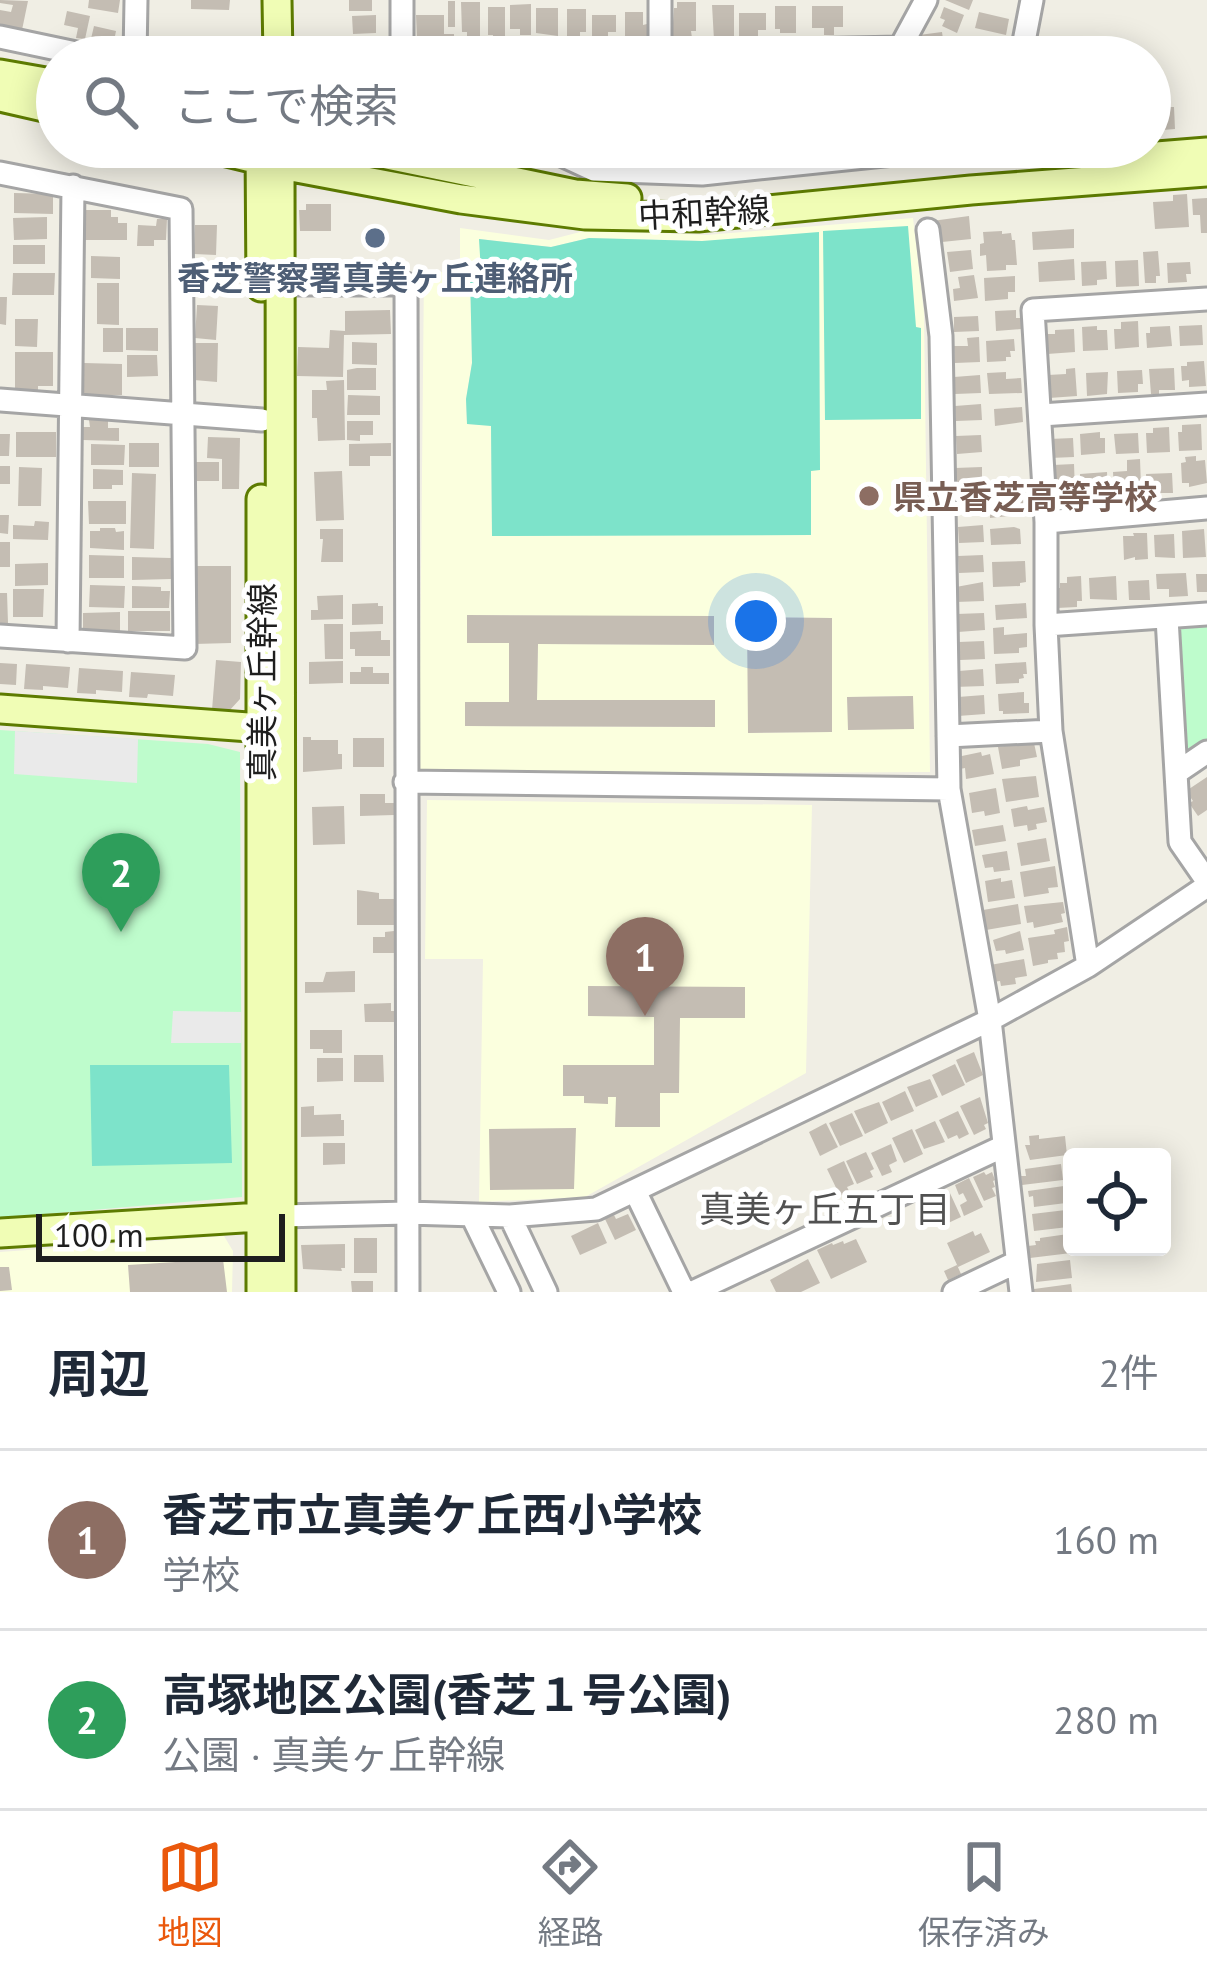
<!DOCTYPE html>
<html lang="ja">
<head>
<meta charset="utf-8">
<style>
	:root { --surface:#fff; --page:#f6f6f7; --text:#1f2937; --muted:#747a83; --line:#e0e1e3; --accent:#ea580c }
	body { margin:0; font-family:"PT Sans","Noto Sans JP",sans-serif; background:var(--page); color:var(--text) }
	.controls { position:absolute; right:36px; bottom:36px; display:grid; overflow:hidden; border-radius:12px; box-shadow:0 6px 30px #0003 }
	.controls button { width:108px; height:108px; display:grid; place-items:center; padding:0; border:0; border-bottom:3px solid var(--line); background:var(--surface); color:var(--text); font:60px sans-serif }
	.scale { position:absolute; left:36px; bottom:30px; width:249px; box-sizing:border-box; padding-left:12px; border:6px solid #1e1e1e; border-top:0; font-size:33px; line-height:42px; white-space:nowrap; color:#1e1e1e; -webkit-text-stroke:9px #fff; paint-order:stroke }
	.you { position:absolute; left:756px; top:621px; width:42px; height:42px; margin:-30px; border:9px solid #fff; border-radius:50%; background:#1a73e8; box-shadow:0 0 0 18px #1a73e833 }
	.badge { display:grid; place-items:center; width:78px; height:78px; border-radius:50%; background:var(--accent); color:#fff; font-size:39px; font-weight:700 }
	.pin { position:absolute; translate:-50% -99px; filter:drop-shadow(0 3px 6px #0008) }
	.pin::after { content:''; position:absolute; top:63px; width:42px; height:36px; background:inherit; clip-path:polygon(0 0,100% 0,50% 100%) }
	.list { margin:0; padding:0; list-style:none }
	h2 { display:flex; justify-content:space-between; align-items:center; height:156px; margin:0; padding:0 48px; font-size:51px }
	h2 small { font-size:39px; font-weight:400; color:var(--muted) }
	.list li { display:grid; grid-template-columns:78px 1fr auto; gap:36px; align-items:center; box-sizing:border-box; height:180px; padding:0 48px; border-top:3px solid var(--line) }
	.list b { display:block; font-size:45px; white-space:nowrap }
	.list p { margin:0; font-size:39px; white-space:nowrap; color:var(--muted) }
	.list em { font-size:39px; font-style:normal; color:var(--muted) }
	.icon { flex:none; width:66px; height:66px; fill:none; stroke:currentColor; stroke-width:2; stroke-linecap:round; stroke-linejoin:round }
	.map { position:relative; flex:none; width:1207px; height:1292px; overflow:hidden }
	.search { position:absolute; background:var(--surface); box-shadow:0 6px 30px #0003; left:36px; right:36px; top:36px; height:132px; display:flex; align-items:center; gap:30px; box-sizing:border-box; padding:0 42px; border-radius:66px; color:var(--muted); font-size:45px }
	.sheet { height:516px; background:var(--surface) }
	nav { display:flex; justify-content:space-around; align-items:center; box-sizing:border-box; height:168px; border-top:3px solid var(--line); background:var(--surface); font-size:33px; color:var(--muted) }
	nav a { display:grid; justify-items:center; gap:6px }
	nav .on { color:var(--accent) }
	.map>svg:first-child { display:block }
	.education { fill:#fbffde; fill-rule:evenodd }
	.park { fill:#befccc }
	.pitch { fill:#7de3ca }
	.parking { fill:#eaeaea }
	.building { fill:#c4bdb3 }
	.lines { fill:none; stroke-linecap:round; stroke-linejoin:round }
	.street-casing { stroke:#a5a5a5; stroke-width:27 }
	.secondary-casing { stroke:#5d7b00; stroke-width:33 }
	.street { stroke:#fff; stroke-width:21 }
	.secondary { stroke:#f0fdb5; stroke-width:27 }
	.service-dot { fill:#5c6f8a; stroke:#fff; stroke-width:4.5 }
	.education-dot { fill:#8d6e63; stroke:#fff; stroke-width:4.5 }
	.labels { text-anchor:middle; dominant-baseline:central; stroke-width:10; stroke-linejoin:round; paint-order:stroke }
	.street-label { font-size:33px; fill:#1e1e1e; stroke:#fff }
	.service-label { font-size:33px; font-weight:bold; fill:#4e5e75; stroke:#fff }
	.education-label { font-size:33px; font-weight:bold; fill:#785e54; stroke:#fff; text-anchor:start }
	.neighbourhood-label { font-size:36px; fill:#515151; stroke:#fff }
</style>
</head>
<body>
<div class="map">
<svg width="1207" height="1292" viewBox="0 0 1207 1292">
	<rect width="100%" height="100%" fill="#f0eee4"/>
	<path class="education" d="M913 218 924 313 930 772 419 775 424 272H460V228L549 240 588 230 707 235ZM589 238 702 241 819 470H811L810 534 492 536 491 425 467 424 466 399 472 363 470 273H481L480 239 551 247ZM468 615 714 617 713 645 538 644 537 700H714V727L465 726V703L509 702V643H468ZM747 617 832 618V732L749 733ZM912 696 913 728 848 730V697Z
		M427 800 812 805 806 1073 585 1197 479 1202 483 959H425Z
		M224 1236 233 1251 232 1292H0V1252Z"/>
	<path class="park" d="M1207 624V740L1183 756 1179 626Z
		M0 730 208 744 240 752 242 1197 0 1218Z"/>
	<path class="pitch" d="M908 226 916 327 921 328V419L825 420 823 231Z
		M819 232 820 470 811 471V535L492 536 491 426 467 424 466 399 472 363 470 272H481L479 239 551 247 589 238 702 241Z
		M90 1065H229L232 1163 92 1166Z"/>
	<path class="parking" d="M15 731 138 739 137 783 14 774Z
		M173 1011 241 1012V1043H171Z"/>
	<path class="building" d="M0 0 28 1 22 30 0 24V10L11 12 13 5 0 3Z
		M89 0H120L118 13 88 8Z
		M191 0H230L229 10 191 9Z
		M349 0H372V11H349Z
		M945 0H973L969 10Z
		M448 1H455V27H448Z
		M461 2H480V41H467V32H462Z
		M677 2H696V31H691L692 38 672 36 674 8H677Z
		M531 4V35H520V29H510V5Z
		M712 5H734V40H714Z
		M775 6H796V33H780V29H775Z
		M812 6H843V27H834V35H824V28H812Z
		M488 7H505V41H493V35H488Z
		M944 7 964 15 957 33 942 26 945 20 940 18Z
		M536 8H558V36L536 33Z
		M567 9H586V32H580V38H567Z
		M67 11 90 16 85 39 76 38 78 28 64 25Z
		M625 12H643V25L647 24V40L625 39Z
		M979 12 1009 19 1006 35 975 28Z
		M739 13H766V30H758V39H739Z
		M376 15V33L353 34 352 16Z
		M416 15H444V34H454V42L417 39Z
		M592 15H616V32H608V41H592Z
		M94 26 116 31 115 36 121 37 118 50 90 43Z
		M942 32 943 39 953 38 955 50 921 54 919 35Z
		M387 38 388 57H357V39Z
		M988 43 990 57H963L962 46Z
		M195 48H226V57H195Z
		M1167 101V107H1174L1175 129 1150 131V102Z
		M609 147H634V152H626V160H609Z
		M14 193 53 194V214L14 213Z
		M1187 194 1189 227 1155 229 1153 202 1173 201V195Z
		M1207 198V233H1201L1200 215H1193L1192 199Z
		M306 204H331V231H300L299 210H306Z
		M79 210H111V217H118V223H127V240H85V230H79Z
		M969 216 971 239 942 242 940 235 934 237 932 221Z
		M47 217V239L14 240 13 218Z
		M157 219H167L166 240H154V246H137L138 225 156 226Z
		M195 225H217L216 255 194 254Z
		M1074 229V248L1033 250 1032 232Z
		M1002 231V234L1011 233 1012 240H1015L1017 265H1006V270L987 271 986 255 980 256V244L984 243 983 232Z
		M13 245H45V264H13Z
		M971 250 973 269 950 272 947 252Z
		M1158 251 1160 276H1156V283H1145L1143 252Z
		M91 256 120 257V279L91 278Z
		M1074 259 1075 280 1039 282 1038 262Z
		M1138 260 1139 286 1116 287 1115 261Z
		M1106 261 1107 279 1097 280V285L1082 286 1081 262Z
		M1190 262 1191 274H1186L1187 282 1168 283 1167 263Z
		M13 273H55L54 295H12Z
		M974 275 978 298 954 301 953 289 960 288 958 277Z
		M1015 276V292H1008V299L985 301 984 278Z
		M97 283H119V325L97 324Z
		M0 297H7L6 325 0 324Z
		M197 305 218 306 216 340 195 338Z
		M390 310 391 334 344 335 343 377 297 376 298 347 329 348 330 330 345 331V311Z
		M1016 310V318H1021V329L996 331 995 311Z
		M978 316 979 331 954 332V317Z
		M15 319H38L37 347 15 346Z
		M1138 321 1139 347 1115 349 1114 329H1121V322Z
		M1202 325 1203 345 1180 346 1179 326Z
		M1097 326V330H1107L1108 350 1083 351 1082 327Z
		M1170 326 1172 346 1147 348 1146 333H1150V327Z
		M103 328H123V352H103Z
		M126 328H158V351L126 350Z
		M1074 329 1075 352 1047 354 1046 334H1055V330Z
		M979 337 980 362 955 363 954 346H968L967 338Z
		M1014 339 1015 351H1010L1011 357H1006V361L987 362 986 341Z
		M352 342 377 343V365L352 364Z
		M195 343H218L217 382 194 380Z
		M15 352H53V386H38V395H15Z
		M127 355H157L158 376 127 377Z
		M1204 361 1206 386 1189 387V380L1182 381 1181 366H1187V362Z
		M84 363 122 364V395H83Z
		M357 368H376V390H347V370Z
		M1075 368 1077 396 1049 398 1048 375 1066 374V369Z
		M1174 368 1175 390H1159V394H1151L1149 369Z
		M1142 370 1143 384H1138V392L1118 393 1117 371Z
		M1006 372V379L1021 378 1022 393 989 394 987 373Z
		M1108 372 1107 394 1087 396 1086 373Z
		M980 375 981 393 955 394 954 377Z
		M344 380 345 440 318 441 317 418H312V390H327L326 381Z
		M348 395 380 396V415H347Z
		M981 404 982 420 956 421 955 406Z
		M1022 407 1023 422 995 426 994 409Z
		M89 420H108V428H119V441L83 440 82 427H90Z
		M347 421H373V435H360V441L347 440Z
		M1201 424 1202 450 1179 451 1178 432H1182V425Z
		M1169 427 1170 452 1147 453 1146 433H1153V428Z
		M16 432H56V457H16Z
		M1100 432V438H1105V453L1081 455 1080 434Z
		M1138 433 1139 453 1116 454 1114 434Z
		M0 434H10L9 456H0Z
		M981 435 982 452 957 454 956 436Z
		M208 437 240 438 239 489H222V459L207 458Z
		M1073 438 1074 457 1050 458 1049 439Z
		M129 443H159V467H129Z
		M391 443V456H370V466H349V444Z
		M91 444 125 445 124 465H91Z
		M1196 456V461L1205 460 1207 483 1189 487V483H1182L1181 463 1186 462 1185 457Z
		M1140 459 1141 486H1136L1137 495H1123L1122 490H1114L1113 472 1127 471V460Z
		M194 462H219V481H194Z
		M1074 464 1075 491 1055 492 1053 465Z
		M0 466H10V484H0Z
		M19 467 42 468 41 506H18Z
		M982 467V483L956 484 955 468Z
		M93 469 123 470V485H112V489H93Z
		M342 471 344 520 316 521 314 472Z
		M1107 472 1108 494 1091 498 1090 492 1081 493 1080 474Z
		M132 473 156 474 154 549 130 548Z
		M1172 473 1173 493H1161V497H1155V489H1147L1146 474Z
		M981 495 982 512 958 514 957 496Z
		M1025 500 1026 514 990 518V502Z
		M88 501H126V524H89Z
		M0 515H9L8 534 0 533Z
		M35 521 49 522 48 540 13 539V525L34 526Z
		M983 525 984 542 959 543 958 527Z
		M1014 527 1020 529 1021 544 991 545 990 529Z
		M100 528H115L116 532 124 531V550L90 548V531H100Z
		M320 529H343V562H321L323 539H320Z
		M1204 529 1206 557 1183 558 1182 531Z
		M1133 533H1147L1148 559 1135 560V557L1124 560 1123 536H1134Z
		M1174 534 1175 558 1155 557 1154 535Z
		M0 542H10V567H0Z
		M89 555 124 556V578H89Z
		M983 555 984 572 959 573 958 556Z
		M132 557 171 558V579L132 580Z
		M1025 561 1026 582 1020 583V586L993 587 992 562Z
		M48 563V585L15 586V564Z
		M194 566H231V643L194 644Z
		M1186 573 1188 596 1169 597V589H1157L1156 574Z
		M1196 574H1207V592H1197Z
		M1081 576 1082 601H1077V607L1057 608 1056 588H1060V583H1067V577Z
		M1116 576 1117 600 1090 599 1089 578Z
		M1149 580 1150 600H1129L1128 581Z
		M983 582 984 601 956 602V587Z
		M90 585 125 586 124 608 89 607Z
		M132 586 161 587V591H170L169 608H132Z
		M13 589H44L43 617H13Z
		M0 593H7L8 623H0Z
		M343 595V619L311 620V610H318L317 596Z
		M378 603V606H383V624L352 625V604Z
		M1026 603 1027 618 996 620 995 605Z
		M128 611H170V631H128Z
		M120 612V633H83V613Z
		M984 613 985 630 958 632 957 614Z
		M467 615 714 616V645L538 644 537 700H715V727L465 726V702H509V643H467Z
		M747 617 832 618V732L748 733Z
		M324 624H343V659H325Z
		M1004 627V635L1027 633V647L1019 648V653L994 654 993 628Z
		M381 631V640H390V656H355V649H350V632Z
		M984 641 985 659 960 660 959 642Z
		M216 660 241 662 240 699 229 711 212 710Z
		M343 661V683L309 684V662Z
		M1026 662 1027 674H1023L1024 678 1019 679V683L996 684 995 664Z
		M0 663 17 664 16 685 0 684Z
		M26 664 70 667 68 688 43 686V690L24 689Z
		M361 667H373V673H389V684H350V672H361Z
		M79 668 123 671 122 692 96 690V694L77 693Z
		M983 669 984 686 954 687 953 675 959 674V671Z
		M131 672 175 675 173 696 148 694 147 698 129 697Z
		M1024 692V703H1029V713L1003 714V711H999L998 694Z
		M984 695 985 714 958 716V697Z
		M913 696 914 729 848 730 847 697Z
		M303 737H311V740H338V754H342V769L303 772Z
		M353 738H384V767H353Z
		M1023 743V745L1034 743 1037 757 1020 760V766L1002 769 998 747Z
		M981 752 982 756 990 754 994 774 966 779 965 768 960 769 957 757Z
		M1036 776 1039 797 1006 802 1002 779Z
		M1207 777V810L1198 816 1189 803 1193 801 1186 791Z
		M996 788 1000 813 985 816 984 811 972 813 969 793Z
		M360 794H385V803H394V815L360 816Z
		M344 806 345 844 313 845 312 807Z
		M1027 806 1028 810 1044 807 1047 822 1036 824 1037 829 1028 831 1027 825 1014 827 1011 809Z
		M1003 825 1006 841 975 846 972 830Z
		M1046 838 1050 861 1021 866 1017 843Z
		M1007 851 1010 870 994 872 993 867 985 868 982 855Z
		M1055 866 1058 887 1048 888 1049 893 1024 897 1020 872Z
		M1001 878V882L1012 880 1015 898 988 902 985 881Z
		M357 890 379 893V899H394V925H357Z
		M1063 902 1065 913 1061 914 1063 922 1034 928 1033 922 1027 923 1024 906Z
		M1018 904 1021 924 986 930 983 910Z
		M1067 927 1069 941 1064 942 1065 952 1057 953 1058 959 1048 960V963L1033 966 1028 938 1055 934 1054 930Z
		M394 931V953H373V937H385V932Z
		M1020 931 1024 950 1006 954 1005 950 996 951 993 940Z
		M1024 959 1027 976 1015 978 1016 984 1001 986 1000 981 993 982 990 965Z
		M355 971V992L305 993V982H323L326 972Z
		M588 986 745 987V1018H680L679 1093H660V1127H615L616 1097H608V1104L584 1103V1096H563V1065H654V1017L588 1016Z
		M391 1003V1011H396V1022H365L364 1004Z
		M310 1030H342V1053H323V1049H310Z
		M974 1052 983 1075 966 1083 956 1060Z
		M354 1055H383L384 1082H354Z
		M317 1058H343V1081L317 1082Z
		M955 1064 965 1085 942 1096 932 1075Z
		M930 1079 938 1097 916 1107 907 1087Z
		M905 1091 914 1111 891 1121 882 1102Z
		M980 1097 988 1123 984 1125 986 1129 974 1135 960 1106Z
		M879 1102 888 1123 865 1134 854 1111Z
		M314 1106V1115L341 1114V1120H344V1136L301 1137V1107Z
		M958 1111 969 1134 959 1139 957 1135 948 1139 939 1120Z
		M852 1113 863 1136 840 1146 829 1123Z
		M935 1121 945 1142 924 1149 915 1130Z
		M826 1123 838 1147 820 1156 809 1132Z
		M576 1128 574 1189 490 1190 489 1129Z
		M912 1129 923 1154 904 1163 892 1138Z
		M1039 1135V1139L1065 1136 1067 1155 1030 1160 1025 1145H1030L1029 1136Z
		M323 1143H345V1164L323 1165Z
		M891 1144 897 1161 889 1165 892 1172 882 1176 871 1153Z
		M866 1152 874 1169 870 1171 873 1177 857 1184 846 1161Z
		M844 1161 854 1184 847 1187 849 1191 840 1196 827 1169Z
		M1061 1164 1063 1180 1022 1185 1021 1176H1026L1025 1169Z
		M984 1172 986 1175 992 1172 995 1180 993 1181 995 1187 992 1188 996 1196 984 1201 973 1177Z
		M969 1178 983 1207 964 1216 960 1205 967 1201 963 1193 959 1195 955 1185Z
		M1064 1186 1066 1203 1034 1207 1033 1196 1029 1197 1028 1191Z
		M945 1190 949 1191 961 1217 944 1225 933 1199Z
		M1066 1210 1068 1227 1034 1231 1032 1214Z
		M628 1214 636 1230 615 1240 605 1219 614 1215 616 1219Z
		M598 1223 607 1243 580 1255 571 1236Z
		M973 1231 975 1236 981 1233 990 1252 958 1267 947 1243Z
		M1068 1234 1071 1253 1030 1258 1028 1246 1036 1245 1035 1241H1040V1238Z
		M354 1238H377V1273H354Z
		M856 1239 867 1262 831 1279 817 1250 832 1243 833 1245 843 1241 844 1244Z
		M345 1244V1268H341L342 1271 303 1269 301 1245Z
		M223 1259 227 1292H130L128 1265Z
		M808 1259 820 1283 801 1292H776L770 1280Z
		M1070 1260 1072 1278 1036 1282 1037 1264Z
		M957 1265 961 1274 948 1280 944 1271Z
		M0 1267H9L12 1290 0 1291Z
		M351 1281H373V1292H352Z
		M1071 1284 1072 1292H1034V1289Z"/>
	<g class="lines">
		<g class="street-casing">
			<path id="street" d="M402 0V53H660L900 48
				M0 37 95 57
				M660 53V0
				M135 57 136 0
				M901 57 900 48 926 0
				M1021 57 1032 0
				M508 147 553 151 594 170 702 174 913 152 912 147
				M0 173 181 209 185 648 0 636
				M928 230 941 336 949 789 990 1020 1021 1292
				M279 284H406L408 1292
				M0 400 262 420
				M1041 415 1207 404
				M1046 522 1207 508
				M1167 618 1180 842 1207 881
				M1046 625 1207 614
				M68 641 73 186
				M948 736 1051 731
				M1176 773 1207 752
				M405 782 949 789
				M1088 966 1051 731 1046 625V522L1033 310 1207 299
				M635 1191 684 1292
				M281 1216 407 1213 510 1216 596 1209 990 1020 1088 966 1207 886
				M472 1216 509 1292
				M510 1216 546 1292
				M693 1292 1004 1146
				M954 1292 1017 1262"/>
		</g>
		<g class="secondary-casing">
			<path id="secondary" d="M277 0 278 57
				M0 74 57 84
				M0 97 57 110
				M206 147 281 165 461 199 585 215 698 217 971 190 1207 172
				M260 147 261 287
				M280 147 281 1292
				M349 147 575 194 627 198
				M1132 158 1207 152
				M261 499V1292
				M0 709 277 729
				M0 1233 277 1216"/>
		</g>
		<use href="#street" class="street"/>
		<use href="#secondary" class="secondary"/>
	</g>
	<circle class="service-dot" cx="375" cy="238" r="12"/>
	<circle class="education-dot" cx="869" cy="496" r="12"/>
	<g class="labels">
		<g class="street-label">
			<text transform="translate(704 212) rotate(-3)">中和幹線</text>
			<text transform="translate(261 682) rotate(-90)">真美ヶ丘幹線</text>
		</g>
		<g class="service-label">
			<text x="375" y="277">香芝警察署真美ヶ丘連絡所</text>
		</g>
		<g class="education-label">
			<text x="893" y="496">県立香芝高等学校</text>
		</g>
		<g class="neighbourhood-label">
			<text x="825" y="1208">真美ヶ丘五丁目</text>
		</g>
	</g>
</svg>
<div class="controls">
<button><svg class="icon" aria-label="locate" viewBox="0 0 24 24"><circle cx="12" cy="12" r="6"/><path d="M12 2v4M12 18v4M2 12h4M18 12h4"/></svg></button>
</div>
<div class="scale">100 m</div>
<div class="you"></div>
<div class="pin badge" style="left:645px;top:1016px;background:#8d6e63">1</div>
<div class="pin badge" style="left:121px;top:932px;background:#2e9e5b">2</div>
<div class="search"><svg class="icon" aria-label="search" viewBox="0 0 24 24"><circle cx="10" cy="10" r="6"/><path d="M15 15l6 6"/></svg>ここで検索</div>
</div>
<section class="sheet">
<h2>周辺<small>2件</small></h2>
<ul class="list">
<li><span class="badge" style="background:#8d6e63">1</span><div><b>香芝市立真美ケ丘西小学校</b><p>学校</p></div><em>160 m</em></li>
<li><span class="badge" style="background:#2e9e5b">2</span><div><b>高塚地区公園(香芝１号公園)</b><p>公園 · 真美ヶ丘幹線</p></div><em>280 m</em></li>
</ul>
</section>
<nav>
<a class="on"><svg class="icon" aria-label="map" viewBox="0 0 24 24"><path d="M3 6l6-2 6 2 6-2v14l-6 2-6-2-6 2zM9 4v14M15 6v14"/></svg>地図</a>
<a><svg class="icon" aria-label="directions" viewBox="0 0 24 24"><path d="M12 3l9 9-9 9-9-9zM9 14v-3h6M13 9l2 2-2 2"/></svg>経路</a>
<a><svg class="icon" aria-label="saved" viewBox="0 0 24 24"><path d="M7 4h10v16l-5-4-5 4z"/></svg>保存済み</a>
</nav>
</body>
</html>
